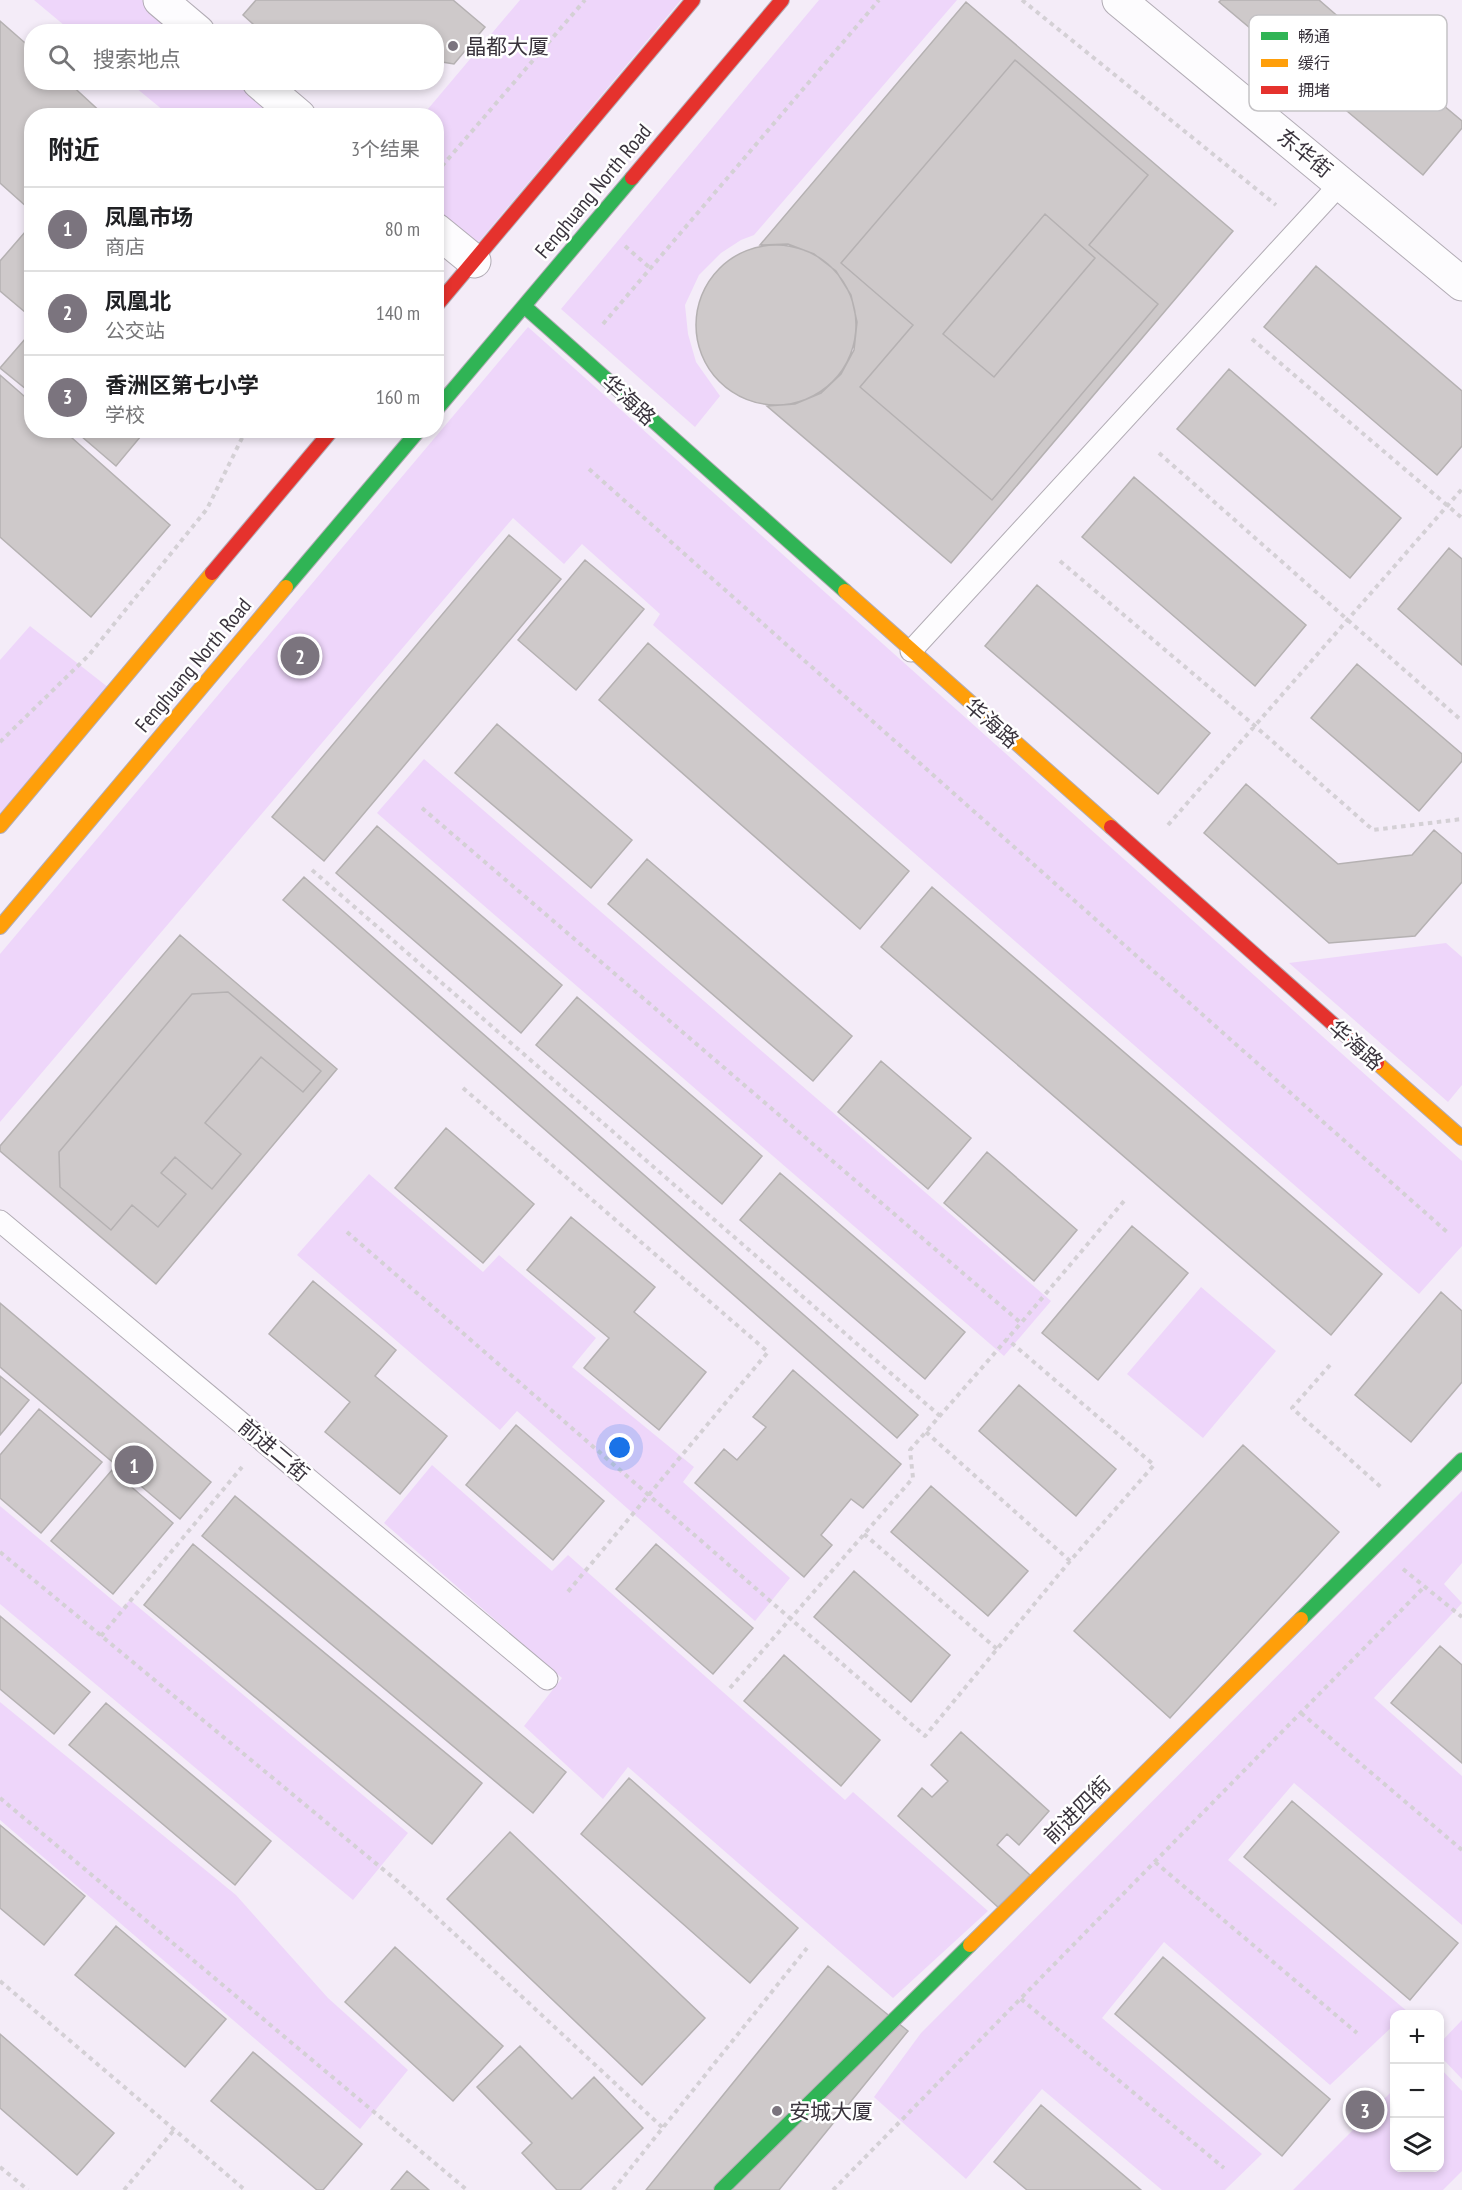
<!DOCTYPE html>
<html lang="zh">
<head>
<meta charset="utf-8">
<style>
	:root { --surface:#fff; --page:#f2f2f2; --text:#202124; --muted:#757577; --line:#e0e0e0; --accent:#7b747e }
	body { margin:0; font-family:"PT Sans Narrow","Noto Sans SC",sans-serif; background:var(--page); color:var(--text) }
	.controls { position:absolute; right:18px; bottom:18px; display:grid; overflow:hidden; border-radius:12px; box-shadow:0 3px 9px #0003 }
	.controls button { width:54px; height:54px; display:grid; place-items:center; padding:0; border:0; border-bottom:2px solid var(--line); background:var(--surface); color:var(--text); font:30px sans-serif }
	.you { position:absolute; left:620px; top:1448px; width:21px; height:21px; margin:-15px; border:4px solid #fff; border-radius:50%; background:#1a73e8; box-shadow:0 0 0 9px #1a73e833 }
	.badge { display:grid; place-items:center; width:39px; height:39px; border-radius:50%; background:var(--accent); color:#fff; font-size:20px; font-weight:700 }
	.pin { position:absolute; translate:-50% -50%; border:3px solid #fff; box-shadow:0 2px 6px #0006 }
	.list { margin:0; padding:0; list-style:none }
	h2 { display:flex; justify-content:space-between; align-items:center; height:78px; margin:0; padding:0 24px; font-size:26px }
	h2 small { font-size:20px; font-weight:400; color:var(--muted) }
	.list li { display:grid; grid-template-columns:39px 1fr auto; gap:18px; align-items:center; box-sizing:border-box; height:84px; padding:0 24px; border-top:2px solid var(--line) }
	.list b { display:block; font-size:22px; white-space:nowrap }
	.list p { margin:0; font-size:20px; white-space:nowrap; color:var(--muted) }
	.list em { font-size:20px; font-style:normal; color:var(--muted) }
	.icon { flex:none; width:33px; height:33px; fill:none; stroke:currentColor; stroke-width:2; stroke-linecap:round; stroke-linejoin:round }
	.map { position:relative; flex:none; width:1462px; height:2190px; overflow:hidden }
	.search { position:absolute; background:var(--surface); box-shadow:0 3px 9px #0003; left:24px; top:24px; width:420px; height:66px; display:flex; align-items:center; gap:15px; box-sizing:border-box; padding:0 21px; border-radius:24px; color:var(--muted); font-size:22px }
	.panel { position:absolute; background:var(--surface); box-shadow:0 3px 9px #0003; left:24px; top:108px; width:420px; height:330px; border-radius:24px }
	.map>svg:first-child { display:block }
	.green { fill:#eed6fa }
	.building { fill:#cec9ca; stroke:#b5b1b2; stroke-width:1.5 }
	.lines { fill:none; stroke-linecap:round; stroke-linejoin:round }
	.lane-casing { stroke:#b2acb5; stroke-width:23 }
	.street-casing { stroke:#b2acb5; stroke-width:35 }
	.fast-casing { stroke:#b2acb5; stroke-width:16 }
	.slow-casing { stroke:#b2acb5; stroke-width:16 }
	.jam-casing { stroke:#b2acb5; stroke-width:16 }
	.path { stroke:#d4d0d5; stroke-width:4; stroke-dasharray:4.5 4.5; stroke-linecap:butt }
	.lane { stroke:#fdfcfe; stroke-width:21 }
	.street { stroke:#fdfcfe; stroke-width:33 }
	.fast { stroke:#30b455; stroke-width:14 }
	.slow { stroke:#ff9f0a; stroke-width:14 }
	.jam { stroke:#e5322d; stroke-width:14 }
	.poi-dot { fill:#7b747e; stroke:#fff; stroke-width:2 }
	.labels { text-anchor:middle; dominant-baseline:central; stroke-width:5; stroke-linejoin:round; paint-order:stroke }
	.poi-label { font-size:21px; fill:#3a343d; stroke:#fff; text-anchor:start }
	.street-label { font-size:21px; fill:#3a343d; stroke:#fff }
	.key { fill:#fff; stroke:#c4c2c5; stroke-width:1.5 }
	.key-label { font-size:16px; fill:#3a343d }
</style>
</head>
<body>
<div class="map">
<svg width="1462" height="2190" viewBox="0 0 1462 2190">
	<rect width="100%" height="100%" fill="#f4ecf8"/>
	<path class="green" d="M34 0H142L179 31H71Z
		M520 0H681L477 244 437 209 436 116H422Z
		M819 0H957L754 235 741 240 721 253 699 275 685 305 688 334 696 362 720 396 695 427 561 309Z
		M130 83H241L280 115H169Z
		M528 327 1462 1161V1246L1419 1294 653 625 660 614 582 544 564 564 513 518 0 1122V954Z
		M30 626 109 688 0 822V660Z
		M424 759 1051 1301 1004 1356 377 813Z
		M1446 943 1462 957V1085L1448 1102 1289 963Z
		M369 1174 483 1272 499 1255 596 1338 572 1367 694 1467 683 1482 790 1578 755 1621 517 1411 500 1430 297 1255Z
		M1201 1287 1276 1351 1203 1438 1127 1374Z
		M432 1465 552 1571 568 1555 845 1800 853 1792 988 1911 893 1998 628 1767 603 1799 524 1726 562 1678 384 1523Z
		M1462 1491V1563L1444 1584 1462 1603 1374 1698 1462 1776V1925L1294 1783 1228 1860 1408 2012 1405 2014H1394V2025L1330 2085 1164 1942 1102 2018 1262 2154 1225 2190H1162L1042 2089 966 2179 874 2097 921 2033Z
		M0 1506 122 1608 130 1600 408 1833 353 1900 0 1604Z
		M0 1702 236 1895 328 1998 408 2070 360 2129 0 1820Z
		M1462 2020V2079L1440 2056V2043Z
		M1440 2068 1462 2091V2171L1443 2190H1293L1394 2089V2168H1440Z"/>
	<path class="building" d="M256 0H453L485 27 454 64 436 61V32H262L243 15Z
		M1221 0H1319L1349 26 1307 76 1219 2Z
		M966 2 1233 231 951 563 767 406 795 404 821 393 841 374 854 350 857 322 851 295 836 271 814 254 788 244 760 245Z
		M0 21 32 49V82H68L105 116H32V204L28 208 0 183Z
		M1377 50 1462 121V128L1423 175 1335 101Z
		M1015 60 1148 175 1089 245 1158 304 992 500 860 387 913 325 841 263Z
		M1045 214 1095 258 994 377 943 334Z
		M32 224V318L0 291V261Z
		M696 325a80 80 0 1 1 160 0a80 80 0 1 1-160 0Z
		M1316 266 1462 391V446L1437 475 1264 327Z
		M32 331V394L0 368Z
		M1229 369 1401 518 1350 578 1177 429Z
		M0 375 32 403V430H63L170 525 91 617 0 537Z
		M74 430H146L116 466Z
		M1134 477 1306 625 1255 686 1082 537Z
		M509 535 561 579 324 861 272 817Z
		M1449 548 1462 559V665L1398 609Z
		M585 560 644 609 576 690 518 640Z
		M1037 585 1210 733 1158 794 985 646Z
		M648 643 909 871 860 929 599 700Z
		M1357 664 1462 754V761L1419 811 1311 718Z
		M497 724 632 840 591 888 455 773Z
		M1246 784 1338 864 1412 855 1434 830 1462 854V882L1415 936 1329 943 1204 833Z
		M377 826 562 985 521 1033 336 873Z
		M647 859 852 1036 813 1081 608 904Z
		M304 877 918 1415 897 1438 283 900Z
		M932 887 1382 1274 1331 1335 881 947Z
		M180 935 337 1069 156 1284 0 1151V1146Z
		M228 992 321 1071 303 1092 261 1057 205 1123 241 1154 212 1189 175 1157 161 1173 186 1194 158 1227 132 1205 111 1230 60 1187 59 1152 192 994Z
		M577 997 762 1156 722 1204 536 1045Z
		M881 1061 971 1138 928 1189 838 1112Z
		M446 1128 534 1204 483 1263 395 1188Z
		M987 1152 1077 1230 1034 1281 944 1203Z
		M780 1173 965 1332 925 1379 740 1220Z
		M571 1217 655 1287 634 1312 706 1372 659 1430 584 1368 609 1338 527 1270Z
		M1132 1226 1188 1273 1098 1380 1042 1333Z
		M313 1281 396 1350 375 1376 447 1436 400 1494 325 1432 350 1402 269 1334Z
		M1441 1292 1462 1311V1382L1411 1442 1355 1395Z
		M0 1303 211 1482 180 1519 0 1367Z
		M793 1370 901 1464 863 1508 851 1499 821 1535 832 1545 804 1577 695 1483 724 1449 737 1460 766 1427 753 1417Z
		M0 1376 29 1400 0 1435Z
		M1019 1385 1116 1469 1076 1516 979 1431Z
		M39 1409 102 1462 41 1533 0 1498V1455Z
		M516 1425 604 1501 553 1560 466 1485Z
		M1243 1445 1339 1532 1170 1718 1074 1631Z
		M112 1470 173 1523 113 1594 51 1541Z
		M931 1486 1028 1571 988 1616 891 1532Z
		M235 1496 566 1772 533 1813 202 1536Z
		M193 1544 482 1783 432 1844 144 1605Z
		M656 1544 753 1628 713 1674 616 1589Z
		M854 1571 950 1655 911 1702 814 1617Z
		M0 1616 90 1692 54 1734 0 1689Z
		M1440 1646 1462 1665V1763L1391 1703Z
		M784 1655 880 1740 841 1786 744 1701Z
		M106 1703 271 1841 235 1885 69 1745Z
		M961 1732 1049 1811 1019 1845 1007 1834 997 1845 1030 1875 1000 1909 898 1816 922 1788 932 1797 948 1781 931 1765Z
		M629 1778 798 1928 750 1983 581 1834Z
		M1292 1801 1458 1943 1410 2000 1244 1857Z
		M0 1825 85 1896 44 1945 0 1908Z
		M510 1832 705 2018 642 2085 447 1899Z
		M116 1926 226 2019 185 2067 75 1975Z
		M395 1947 503 2046 453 2101 345 2002Z
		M1163 1957 1330 2099 1282 2156 1115 2014Z
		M828 1966 908 2031 779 2190H646Z
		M0 2034 114 2133 77 2175 0 2108Z
		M520 2046 572 2099 594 2077 643 2128 580 2190H557L522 2153 532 2143 477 2087Z
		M253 2052 362 2144 323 2190H317L211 2101Z
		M1041 2105 1141 2190H1027L994 2162Z
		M407 2171 429 2190H391Z"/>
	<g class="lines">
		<g class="lane-casing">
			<path id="lane" d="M911 651 1341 183
				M0 1221 547 1679"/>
		</g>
		<g class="street-casing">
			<path id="street" d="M160 0 198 32
				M1119 0 1462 284
				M259 82 299 116
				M436 230 474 261"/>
		</g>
		<g class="fast-casing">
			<path id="fast" d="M524 306 845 591
				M436 410 632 178
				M286 587 419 430
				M1301 1619 1462 1460
				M721 2190 970 1945"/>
		</g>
		<g class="slow-casing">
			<path id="slow" d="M845 591 1111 827
				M0 826 212 573
				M0 927 286 587
				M1377 1063 1462 1138
				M970 1945 1301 1619"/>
		</g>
		<g class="jam-casing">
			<path id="jam" d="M632 178 782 0
				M436 306 693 0
				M212 573 332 430
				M1111 827 1377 1063"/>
		</g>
		<path class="path" d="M1022 0 1276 205
			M436 173 585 0
			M625 246 650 268
			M603 324 879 0
			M1252 339 1462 518
			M1159 453 1462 721
			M589 469 1447 1232
			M1060 561 1255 726 1373 830 1462 819
			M0 742 89 655 207 509 246 430
			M422 808 1021 1323 1124 1201
			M1168 825 1462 489
			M312 870 940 1416
			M463 1088 768 1352 566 1594
			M347 1232 925 1736 1070 1561
			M1330 1365 1292 1408 1381 1487
			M926 1432 1070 1561 1154 1465 1007 1339
			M864 1534 997 1649
			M0 1552 402 1885 663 2128
			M1403 1569 1462 1617
			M101 1636 242 1467
			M730 1688 913 1478 910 1450 1021 1323
			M1301 1713 1462 1850
			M0 1798 467 2190
			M1155 1862 1357 2033
			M0 1981 245 2190
			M1021 1999 1224 2168
			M0 2167 28 2190
			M124 2190 174 2130
			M613 2190 807 1948
			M833 2190 1425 1586"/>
		<use href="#lane" class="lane"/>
		<use href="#street" class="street"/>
		<use href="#fast" class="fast"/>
		<use href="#slow" class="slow"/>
		<use href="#jam" class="jam"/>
	</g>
	<g class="poi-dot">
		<circle cx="453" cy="46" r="6"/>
		<circle cx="777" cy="2111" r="6"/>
	</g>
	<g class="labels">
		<g class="poi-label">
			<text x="465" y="46">晶都大厦</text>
			<text x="789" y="2111">安城大厦</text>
		</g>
		<g class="street-label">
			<text transform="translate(1305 153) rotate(39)">东华街</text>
			<text transform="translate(593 191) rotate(-50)">Fenghuang North Road</text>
			<text transform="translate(629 400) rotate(42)">华海路</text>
			<text transform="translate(193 665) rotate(-50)">Fenghuang North Road</text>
			<text transform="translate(992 723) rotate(41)">华海路</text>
			<text transform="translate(1356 1045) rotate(41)">华海路</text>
			<text transform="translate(274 1450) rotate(40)">前进二街</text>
			<text transform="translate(1077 1810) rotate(-45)">前进四街</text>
		</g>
	</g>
	<rect x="1249" y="15" width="198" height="96" rx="9" class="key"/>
	<rect x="1261" y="32" width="27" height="8" fill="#30b455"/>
	<rect x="1261" y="59" width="27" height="8" fill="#ff9f0a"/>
	<rect x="1261" y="86" width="27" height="8" fill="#e5322d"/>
	<g class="key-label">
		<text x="1298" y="42">畅通</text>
		<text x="1298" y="69">缓行</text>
		<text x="1298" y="96">拥堵</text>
	</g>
</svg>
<div class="controls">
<button>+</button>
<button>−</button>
<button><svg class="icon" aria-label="layers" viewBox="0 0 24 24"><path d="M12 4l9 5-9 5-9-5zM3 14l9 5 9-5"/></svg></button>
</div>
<div class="you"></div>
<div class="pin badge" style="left:134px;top:1465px">1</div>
<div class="pin badge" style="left:300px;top:656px">2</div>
<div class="pin badge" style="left:1365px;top:2110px">3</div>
<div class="search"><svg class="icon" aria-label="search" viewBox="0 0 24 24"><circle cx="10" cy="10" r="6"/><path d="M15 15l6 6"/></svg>搜索地点</div>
<section class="panel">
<h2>附近<small>3个结果</small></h2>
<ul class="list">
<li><span class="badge">1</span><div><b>凤凰市场</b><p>商店</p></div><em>80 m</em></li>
<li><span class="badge">2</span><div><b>凤凰北</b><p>公交站</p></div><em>140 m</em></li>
<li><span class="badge">3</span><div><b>香洲区第七小学</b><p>学校</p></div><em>160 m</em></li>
</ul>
</section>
</div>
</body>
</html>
